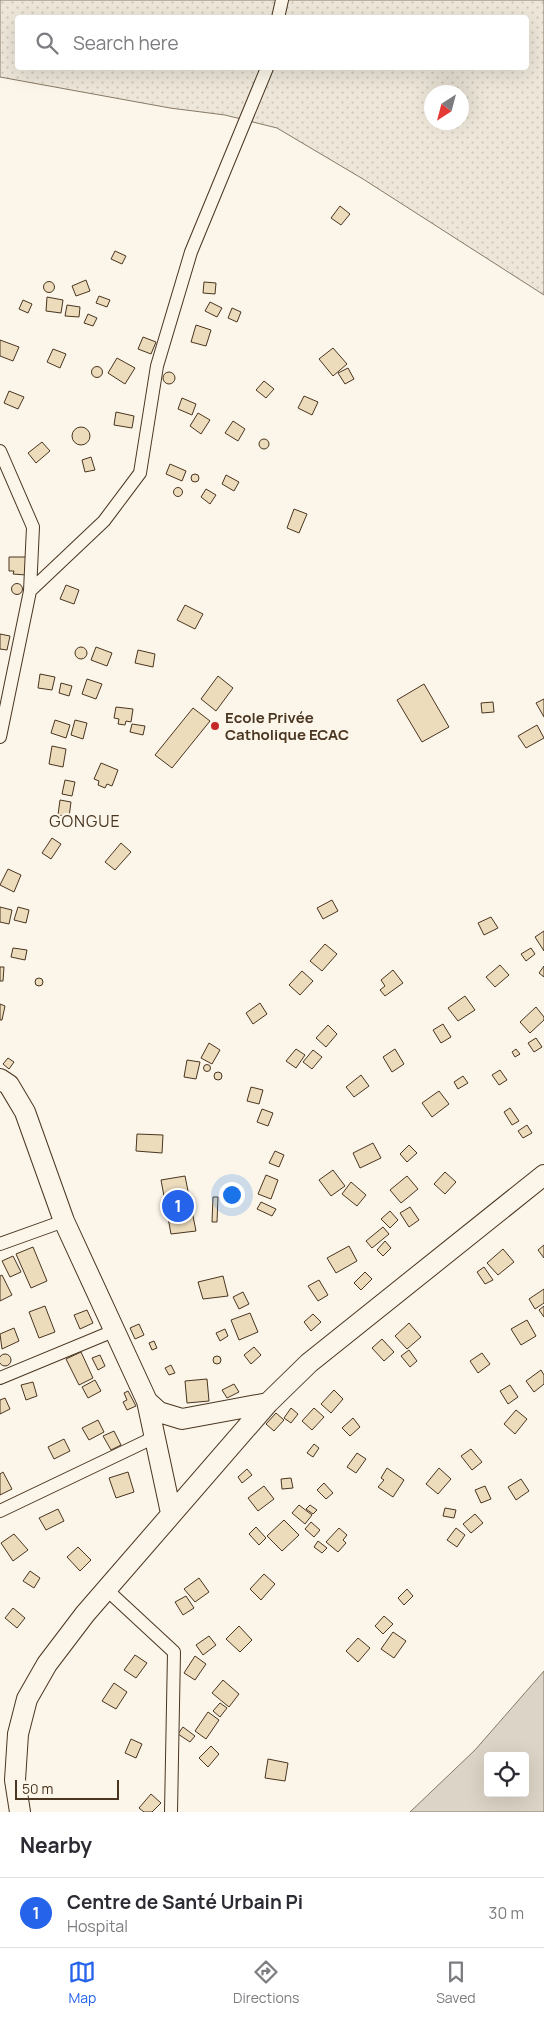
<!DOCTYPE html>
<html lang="en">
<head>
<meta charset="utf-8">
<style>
	:root { --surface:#fff; --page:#f2f2f3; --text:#2b2b33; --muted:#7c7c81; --line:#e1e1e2; --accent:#2563eb }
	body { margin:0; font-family:Manrope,sans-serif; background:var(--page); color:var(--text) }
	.controls { position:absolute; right:15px; bottom:15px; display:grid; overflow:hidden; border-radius:5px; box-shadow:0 5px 20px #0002 }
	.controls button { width:45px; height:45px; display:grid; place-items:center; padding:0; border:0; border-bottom:1px solid var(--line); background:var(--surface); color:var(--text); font:25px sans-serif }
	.compass { position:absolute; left:424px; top:85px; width:45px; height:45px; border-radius:50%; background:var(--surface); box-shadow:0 5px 20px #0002; rotate:216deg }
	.scale { position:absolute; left:15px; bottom:12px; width:104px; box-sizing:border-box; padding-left:5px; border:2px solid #4a3520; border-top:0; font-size:14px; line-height:18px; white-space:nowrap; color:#4a3520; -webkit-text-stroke:4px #fbf6e9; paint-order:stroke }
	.you { position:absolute; left:231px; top:1194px; width:18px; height:18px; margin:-12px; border:4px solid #fff; border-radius:50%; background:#1a73e8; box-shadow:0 0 0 8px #1a73e833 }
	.badge { display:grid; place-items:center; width:32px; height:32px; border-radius:50%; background:var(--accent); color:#fff; font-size:16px; font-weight:700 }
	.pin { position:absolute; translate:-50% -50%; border:2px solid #fff; box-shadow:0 1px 5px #0006 }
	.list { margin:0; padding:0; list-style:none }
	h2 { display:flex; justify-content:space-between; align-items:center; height:65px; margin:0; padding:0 20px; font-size:21px }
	h2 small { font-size:16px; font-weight:400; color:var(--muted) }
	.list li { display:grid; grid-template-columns:32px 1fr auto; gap:15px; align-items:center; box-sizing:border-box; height:70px; padding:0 20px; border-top:1px solid var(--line) }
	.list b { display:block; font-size:19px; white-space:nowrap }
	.list p { margin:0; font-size:16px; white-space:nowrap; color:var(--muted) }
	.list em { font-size:16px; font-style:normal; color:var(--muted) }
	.icon { flex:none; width:28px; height:28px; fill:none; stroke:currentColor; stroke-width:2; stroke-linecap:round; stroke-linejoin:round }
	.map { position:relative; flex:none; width:544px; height:1812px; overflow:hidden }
	.search { position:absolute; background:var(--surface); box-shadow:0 5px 20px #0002; left:15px; right:15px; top:15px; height:55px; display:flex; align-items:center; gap:12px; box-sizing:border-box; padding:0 18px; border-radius:5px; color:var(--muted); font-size:19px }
	.sheet { height:135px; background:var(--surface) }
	nav { display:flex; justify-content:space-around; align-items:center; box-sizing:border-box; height:70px; border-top:1px solid var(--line); background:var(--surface); font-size:14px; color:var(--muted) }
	nav a { display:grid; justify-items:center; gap:2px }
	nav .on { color:var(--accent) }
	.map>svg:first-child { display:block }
	.grass { fill:url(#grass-dots); stroke:#887966; fill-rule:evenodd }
	.water { fill:#dcd4c6; stroke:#887966; fill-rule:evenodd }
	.building { fill:#ecdcbc; stroke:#4a3520 }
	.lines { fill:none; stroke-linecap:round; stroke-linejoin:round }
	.minor-casing { stroke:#4a3520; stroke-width:14 }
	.primary-casing { stroke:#4a3520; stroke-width:22 }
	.minor { stroke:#fbf6e9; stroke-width:12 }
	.primary { stroke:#fbf6e9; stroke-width:20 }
	.poi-dot { fill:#c62828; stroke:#fbf6e9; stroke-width:2 }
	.labels { text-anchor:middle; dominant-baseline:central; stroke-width:4; stroke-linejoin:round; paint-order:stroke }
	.poi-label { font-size:15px; font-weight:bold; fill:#4a3520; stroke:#fbf6e9; text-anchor:start }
	.neighbourhood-label { font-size:16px; letter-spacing:1px; fill:#4a3520; stroke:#fbf6e9 }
</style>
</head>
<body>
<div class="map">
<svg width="544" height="1812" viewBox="0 0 544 1812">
	<defs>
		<pattern id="grass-dots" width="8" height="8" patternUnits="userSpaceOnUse" patternTransform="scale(1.25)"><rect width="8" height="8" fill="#ede6d9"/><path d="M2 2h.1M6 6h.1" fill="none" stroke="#cdc6ba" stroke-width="1.8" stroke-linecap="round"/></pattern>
	</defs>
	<rect width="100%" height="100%" fill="#fbf6e9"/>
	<path class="grass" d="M0 0H544V295L363 179 277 128 225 115 170 108 0 77ZM18 18H526V68H18ZM432 92H462V122H432Z"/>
	<path class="water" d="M544 1671V1812H410L475 1750ZM488 1756H525V1793H488Z"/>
	<path class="building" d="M340 206 350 214 341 225 331 218Z
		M115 251 126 256 122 264 111 259Z
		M86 280 90 291 76 296 72 286Z
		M43.5 287a5.5 5.5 0 1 1 11 0a5.5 5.5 0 1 1-11 0Z
		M204 282 216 283 215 294 203 293Z
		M99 296 110 300 107 307 96 303Z
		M47 297 63 300 61 313 46 311Z
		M23 300 32 304 28 313 19 309Z
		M210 302 222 308 217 317 205 311Z
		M67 305 80 307 79 317 65 316Z
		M232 308 241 312 237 322 228 318Z
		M88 314 97 318 93 326 84 323Z
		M196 325 211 330 206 346 191 342Z
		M143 337 156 342 151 354 138 349Z
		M0 340 19 347 13 361 0 356Z
		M333 348 347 364 333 376 319 359Z
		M53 349 66 354 60 368 47 362Z
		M117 358 135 368 125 384 108 373Z
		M91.5 372a5.5 5.5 0 1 1 11 0a5.5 5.5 0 1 1-11 0Z
		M348 368 354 379 345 384 338 373Z
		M163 378a6 6 0 1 1 12 0a6 6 0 1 1-12 0Z
		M264 381 274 389 266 398 256 390Z
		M9 391 24 397 18 409 4 403Z
		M304 396 318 402 312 415 298 408Z
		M182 398 196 404 192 415 178 409Z
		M116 412 134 416 132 428 114 425Z
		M198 413 210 420 201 434 190 426Z
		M233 421 245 429 238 441 225 433Z
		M72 436a9 9 0 1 1 18 0a9 9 0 1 1-18 0Z
		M259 444a5 5 0 1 1 10 0a5 5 0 1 1-10 0Z
		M42 442 50 451 36 463 28 453Z
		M91 457 95 470 85 472 82 460Z
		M170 464 186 471 182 481 166 474Z
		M191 478a4 4 0 1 1 8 0a4 4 0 1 1-8 0Z
		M226 475 239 482 234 491 222 484Z
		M173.5 492a4.5 4.5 0 1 1 9 0a4.5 4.5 0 1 1-9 0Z
		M206 489 216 495 210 504 201 497Z
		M294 509 307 514 299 533 287 528Z
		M9 557H26V575L13 574 14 571H9Z
		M11.5 589a5.5 5.5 0 1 1 11 0a5.5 5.5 0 1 1-11 0Z
		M66 585 79 590 74 604 60 599Z
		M185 605 203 614 195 629 177 620Z
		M0 634 10 636 7 650 0 649Z
		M96 647 112 653 107 666 91 660Z
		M75 653a6 6 0 1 1 12 0a6 6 0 1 1-12 0Z
		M138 650 155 654 153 667 135 663Z
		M40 674 55 677 52 690 38 688Z
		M218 676 233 688 216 711 201 699Z
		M87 679 102 684 96 699 82 694Z
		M61 683 72 686 69 696 59 693Z
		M424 684 449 727 422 742 397 700Z
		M544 699V717L536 703Z
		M493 702 494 712 482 713 481 703Z
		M116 707 133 709 131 722 126 721 125 725 118 724 119 719 114 718Z
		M193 708 210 721 172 768 155 755Z
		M55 720 70 725 66 738 51 733Z
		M75 720 87 723 83 739 71 735Z
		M132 724 145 726 143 735 130 732Z
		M537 725 544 738 526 748 518 736Z
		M52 746 66 749 63 767 49 764Z
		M101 763 118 770 112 786 107 784 105 788 98 785 99 781 94 779Z
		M65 780 75 782 72 796 62 794Z
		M60 800 71 802 69 817 58 815Z
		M52 838 61 844 51 859 42 853Z
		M121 843 131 852 115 870 105 862Z
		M8 869 21 875 14 892 0 885Z
		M332 900 338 911 323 919 317 908Z
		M0 907 12 910 9 924 0 922Z
		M18 907 29 910 26 923 14 920Z
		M491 917 498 928 484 935 478 923Z
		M544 931V951L535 937Z
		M325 944 337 954 322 971 310 961Z
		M13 948 27 950 25 960 11 957Z
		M531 948 535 954 526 961 521 954Z
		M500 965 509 975 495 987 486 977Z
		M544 966V977L539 973Z
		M0 967H4L3 981H0Z
		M393 970 403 983 385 996 380 990 385 986 381 980Z
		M302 971 313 981 300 995 289 985Z
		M35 982a4 4 0 1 1 8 0a4 4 0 1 1-8 0Z
		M465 996 475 1010 458 1021 448 1008Z
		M260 1003 267 1014 253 1024 246 1013Z
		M0 1004 5 1006 2 1020H0Z
		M536 1007 544 1017V1020L530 1033 520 1022Z
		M443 1024 451 1037 441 1043 433 1030Z
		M328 1025 337 1034 326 1047 316 1038Z
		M536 1038 542 1047 534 1052 528 1043Z
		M209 1043 220 1050 212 1064 201 1058Z
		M296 1049 305 1055 296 1068 286 1061Z
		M395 1049 404 1064 392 1072 383 1057Z
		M516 1049 520 1054 515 1057 512 1052Z
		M313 1050 322 1057 312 1069 303 1062Z
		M8 1058 14 1062 9 1069 3 1064Z
		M187 1060 200 1062 196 1079 184 1077Z
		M203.5 1068a3.5 3.5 0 1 1 7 0a3.5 3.5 0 1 1-7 0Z
		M500 1070 507 1080 499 1085 492 1075Z
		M214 1076a4 4 0 1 1 8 0a4 4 0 1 1-8 0Z
		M361 1075 369 1086 354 1097 346 1087Z
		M463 1076 468 1083 458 1089 454 1082Z
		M251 1087 263 1090 259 1104 247 1101Z
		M439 1091 449 1104 432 1117 422 1103Z
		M510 1108 519 1121 512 1125 504 1112Z
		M262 1109 273 1113 268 1126 257 1122Z
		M527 1125 532 1133 523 1138 518 1131Z
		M137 1134 163 1135 162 1153 136 1151Z
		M373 1143 381 1158 360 1168 353 1153Z
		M409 1145 417 1153 407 1162 400 1154Z
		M275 1151 284 1155 279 1167 269 1163Z
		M333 1170 345 1186 331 1196 319 1180Z
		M445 1172 456 1182 445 1194 434 1184Z
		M266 1175 278 1180 271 1199 258 1194Z
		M185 1176 196 1231 171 1234 161 1180Z
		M407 1176 418 1189 401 1203 390 1190Z
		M351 1182 366 1195 357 1206 342 1194Z
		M213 1197H218L217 1222H212Z
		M261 1202 276 1209 272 1216 257 1209Z
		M410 1207 419 1220 409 1227 400 1213Z
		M390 1211 398 1220 390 1228 381 1219Z
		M383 1227 389 1234 372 1248 366 1241Z
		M385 1241 391 1248 383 1256 377 1250Z
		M544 1245V1258L538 1250Z
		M349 1246 357 1261 336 1273 327 1258Z
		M33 1247 47 1281 31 1288 16 1254Z
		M503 1249 514 1262 498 1275 487 1263Z
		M13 1256 21 1272 10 1277 2 1261Z
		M484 1267 493 1280 485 1284 477 1272Z
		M365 1272 372 1279 361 1290 354 1283Z
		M2 1275 12 1295 0 1301V1276Z
		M223 1276 228 1296 203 1299 198 1282Z
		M319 1280 328 1295 318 1301 308 1286Z
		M544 1289V1303L535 1309 529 1299Z
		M243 1292 249 1304 239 1309 233 1297Z
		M45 1306 55 1332 39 1338 29 1312Z
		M544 1306V1317L539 1310Z
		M87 1310 93 1323 80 1329 74 1315Z
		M250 1313 258 1332 239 1340 231 1320Z
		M313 1314 321 1322 311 1331 304 1322Z
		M527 1320 536 1336 521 1345 511 1329Z
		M409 1323 421 1337 407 1349 395 1336Z
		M139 1324 144 1335 135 1339 130 1328Z
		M14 1328 19 1341 2 1349 0 1334Z
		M225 1329 228 1336 220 1341 216 1333Z
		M382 1339 394 1352 384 1361 372 1348Z
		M154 1341 157 1348 152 1350 149 1343Z
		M254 1347 261 1355 251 1364 244 1355Z
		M409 1350 417 1361 410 1367 401 1356Z
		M81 1352 93 1378 79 1385 66 1359Z
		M482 1353 490 1364 478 1373 470 1361Z
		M-1 1360a6 6 0 1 1 12 0a6 6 0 1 1-12 0Z
		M100 1355 105 1366 98 1370 92 1358Z
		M213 1360a4 4 0 1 1 8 0a4 4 0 1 1-8 0Z
		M171 1365 175 1373 169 1375 165 1368Z
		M541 1370 544 1375V1384L534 1392 526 1381Z
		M207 1379 209 1401 187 1403 185 1381Z
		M95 1380 101 1391 88 1398 82 1387Z
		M33 1382 37 1396 26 1400 21 1385Z
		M234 1384 239 1392 227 1398 222 1390Z
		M510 1385 518 1397 508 1404 500 1391Z
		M334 1390 343 1399 331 1413 321 1404Z
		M128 1391 136 1406 127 1410 123 1402 127 1400 124 1393Z
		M5 1398 10 1409 0 1414V1400Z
		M291 1408 298 1414 291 1423 284 1418Z
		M314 1408 324 1417 312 1430 302 1421Z
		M516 1410 527 1419 515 1434 504 1424Z
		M276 1413 284 1420 274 1431 266 1424Z
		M353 1418 360 1427 350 1436 342 1428Z
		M98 1420 104 1432 89 1440 82 1428Z
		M114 1431 121 1445 111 1450 103 1436Z
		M64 1439 70 1451 54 1459 48 1447Z
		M314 1444 319 1448 313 1457 307 1453Z
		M471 1449 482 1462 472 1470 461 1456Z
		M357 1453 366 1459 356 1473 347 1467Z
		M387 1468 404 1480 393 1497 378 1487 384 1480 381 1478Z
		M439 1468 451 1479 438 1494 426 1484Z
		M247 1469 252 1475 242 1483 238 1477Z
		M3 1472 12 1489 0 1495V1474Z
		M128 1472 134 1492 116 1498 109 1478Z
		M291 1478 293 1488 282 1489 281 1479Z
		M521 1479 529 1491 516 1500 508 1487Z
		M324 1483 333 1493 326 1499 317 1490Z
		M264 1486 274 1499 258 1511 248 1498Z
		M485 1486 491 1499 481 1503 475 1490Z
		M299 1505 312 1515 305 1524 292 1513Z
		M310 1505 317 1510 313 1514 306 1509Z
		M445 1508 456 1510 454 1518 443 1516Z
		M58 1509 64 1521 46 1530 39 1518Z
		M475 1514 483 1523 471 1533 463 1524Z
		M284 1520 299 1535 282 1551 267 1536Z
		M311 1522 320 1530 314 1537 305 1529Z
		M256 1527 266 1538 259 1545 249 1534Z
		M339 1528 347 1535 343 1540 346 1543 338 1552 326 1542Z
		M456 1528 465 1535 457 1547 447 1540Z
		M14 1534 28 1550 13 1561 1 1543Z
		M318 1541 327 1548 322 1553 314 1547Z
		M78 1547 91 1560 80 1571 67 1557Z
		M30 1571 40 1578 34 1588 23 1581Z
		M264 1574 275 1584 261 1600 250 1589Z
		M199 1578 209 1592 195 1602 184 1589Z
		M407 1589 413 1596 404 1605 398 1598Z
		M186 1596 194 1608 183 1615 175 1602Z
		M13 1608 25 1618 17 1628 5 1618Z
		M384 1616 393 1624 383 1634 375 1626Z
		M239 1626 252 1640 240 1652 226 1639Z
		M393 1632 406 1641 394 1658 381 1649Z
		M209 1636 216 1645 203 1655 196 1645Z
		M358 1638 370 1648 358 1662 346 1651Z
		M135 1655 147 1663 136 1678 124 1670Z
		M195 1656 206 1664 195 1680 184 1673Z
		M223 1680 239 1694 229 1707 212 1693Z
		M114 1683 127 1692 116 1709 102 1701Z
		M220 1703 227 1708 220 1717 213 1711Z
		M208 1712 219 1720 206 1739 195 1731Z
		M183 1727 195 1736 190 1742 178 1734Z
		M131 1739 142 1744 136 1758 125 1753Z
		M211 1746 219 1754 208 1767 199 1758Z
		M268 1759 288 1763 285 1781 265 1778Z
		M151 1794 161 1803 152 1812H144L139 1808Z"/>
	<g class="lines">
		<g class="minor-casing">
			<path id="minor" d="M278 18 282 0
				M0 451 33 527 30 591 0 737
				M30 591 104 521 140 473 157 366 191 252 267 68
				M0 1244 64 1221
				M0 1378 116 1330
				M0 1511 157 1436
				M106 1589 174 1652 171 1812"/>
		</g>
		<g class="primary-casing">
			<path id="primary" d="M0 1079 9 1085 25 1112 64 1221 147 1401 159 1412 182 1419 268 1403
				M147 1401 171 1513
				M20 1812 15 1780 18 1734 27 1699 47 1664 85 1614 268 1403 309 1363 544 1175"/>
		</g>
		<use href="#minor" class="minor"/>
		<use href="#primary" class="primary"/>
	</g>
	<circle class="poi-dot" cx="215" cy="726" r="5"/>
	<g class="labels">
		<g class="poi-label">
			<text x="225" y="717">Ecole Privée<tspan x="225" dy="17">Catholique ECAC</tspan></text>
		</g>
		<g class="neighbourhood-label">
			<text x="85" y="821">GONGUE</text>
		</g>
	</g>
</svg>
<div class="controls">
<button><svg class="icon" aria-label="locate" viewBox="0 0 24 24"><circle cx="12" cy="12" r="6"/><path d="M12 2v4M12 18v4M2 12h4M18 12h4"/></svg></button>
</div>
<svg class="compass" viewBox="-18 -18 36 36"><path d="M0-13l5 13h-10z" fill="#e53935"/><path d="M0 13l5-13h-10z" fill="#7c7c81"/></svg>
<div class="scale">50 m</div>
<div class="you"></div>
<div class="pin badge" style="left:178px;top:1206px">1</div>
<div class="search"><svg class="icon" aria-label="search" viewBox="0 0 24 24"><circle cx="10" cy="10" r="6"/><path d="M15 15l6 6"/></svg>Search here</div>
</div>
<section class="sheet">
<h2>Nearby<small></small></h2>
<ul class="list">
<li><span class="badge">1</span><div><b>Centre de Santé Urbain Pi</b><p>Hospital</p></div><em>30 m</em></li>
</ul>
</section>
<nav>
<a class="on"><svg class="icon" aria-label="map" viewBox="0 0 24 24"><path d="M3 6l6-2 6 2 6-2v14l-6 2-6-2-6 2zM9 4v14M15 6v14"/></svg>Map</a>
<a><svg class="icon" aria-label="directions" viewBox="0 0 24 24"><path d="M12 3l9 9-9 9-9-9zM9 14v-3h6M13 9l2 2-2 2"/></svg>Directions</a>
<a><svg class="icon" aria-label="saved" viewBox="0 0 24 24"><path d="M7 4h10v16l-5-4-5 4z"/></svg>Saved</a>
</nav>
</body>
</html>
